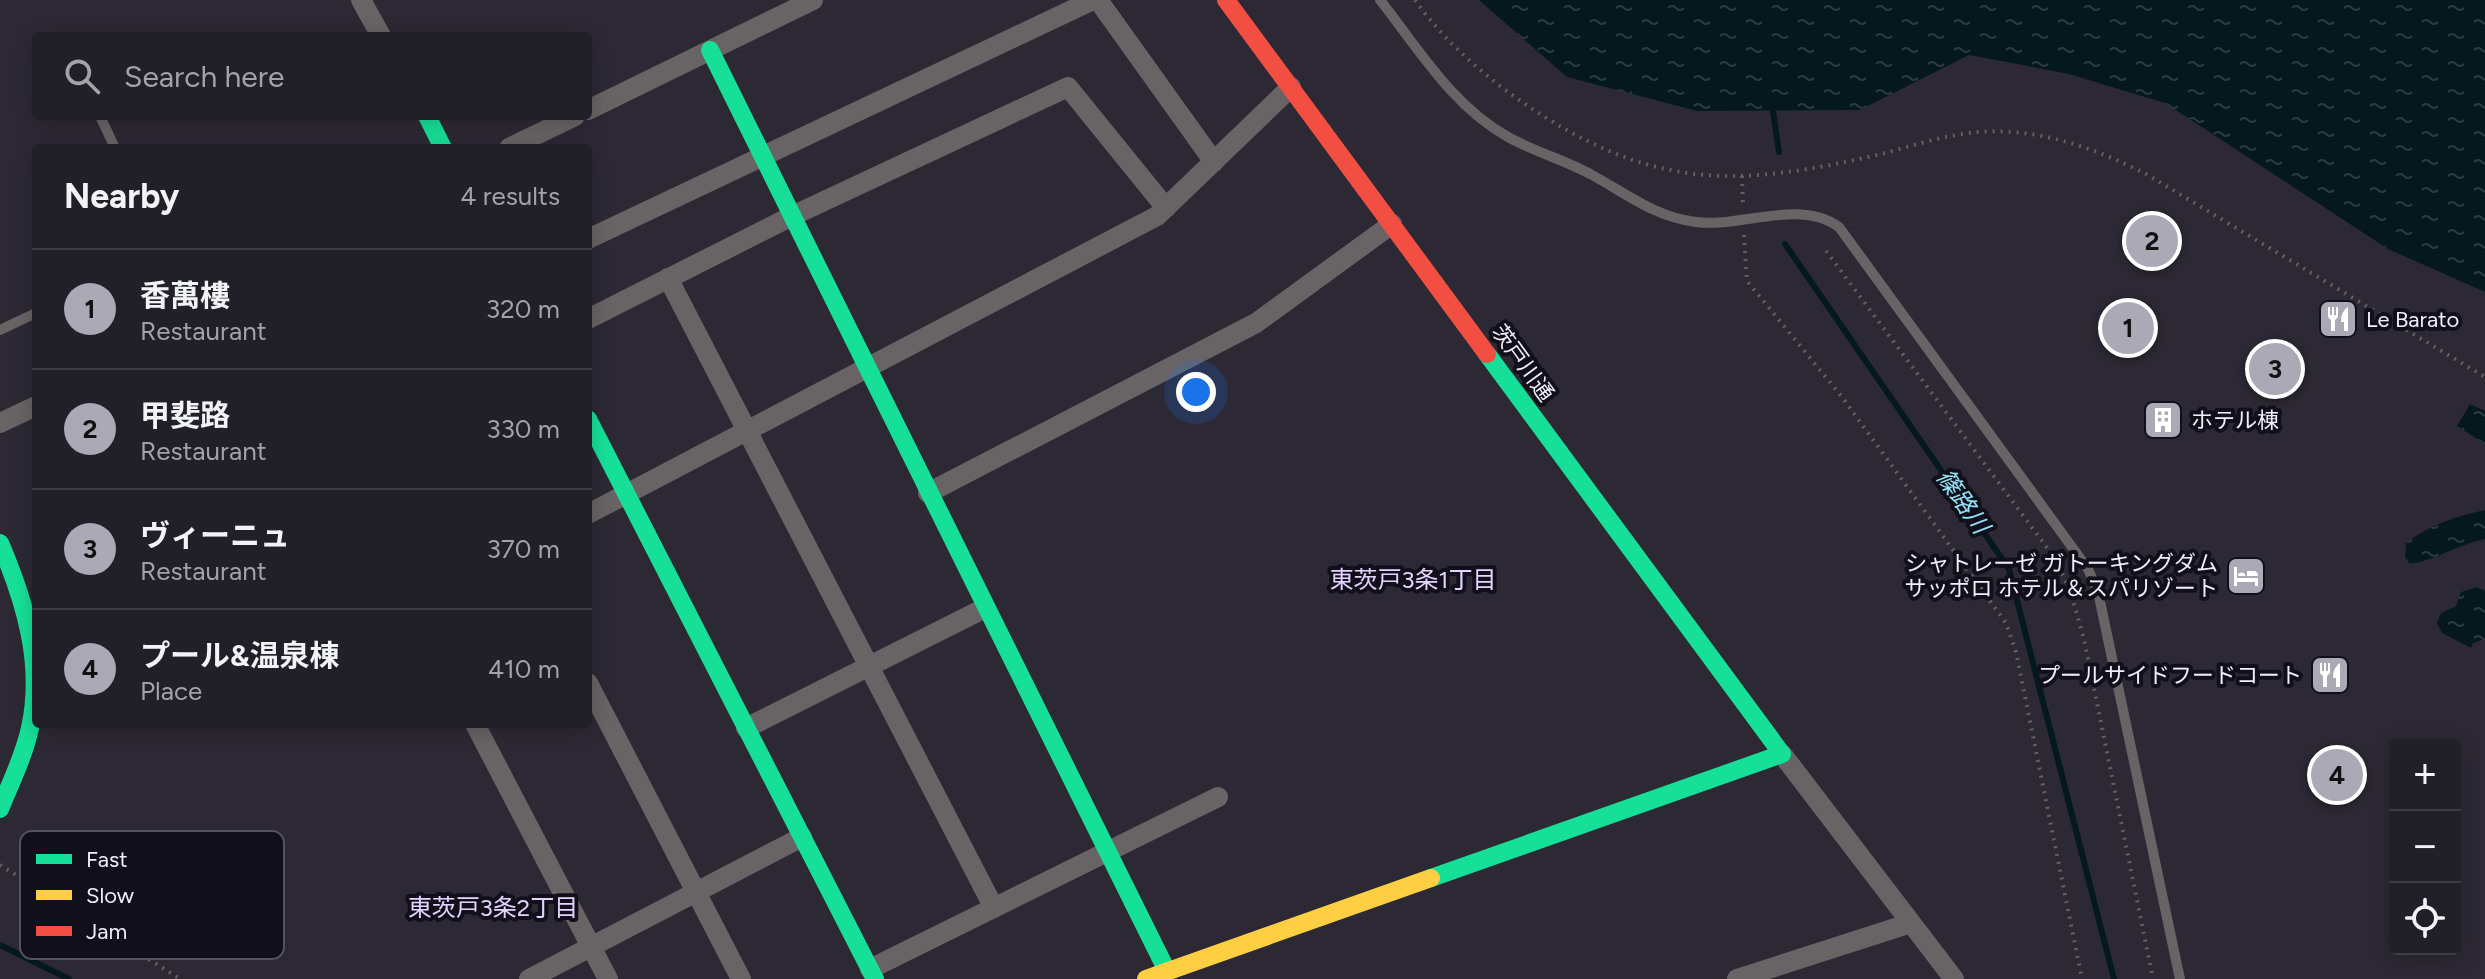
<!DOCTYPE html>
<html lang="en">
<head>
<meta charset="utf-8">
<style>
	:root { --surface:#211f27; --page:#29272f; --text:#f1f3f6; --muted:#a2a2a7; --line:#3e3d44; --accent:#aca9b6 }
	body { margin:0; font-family:Figtree,"Noto Sans JP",sans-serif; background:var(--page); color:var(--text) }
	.controls { position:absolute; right:24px; bottom:24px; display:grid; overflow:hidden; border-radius:8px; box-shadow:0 4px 20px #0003 }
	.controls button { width:72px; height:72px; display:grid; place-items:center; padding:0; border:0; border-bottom:2px solid var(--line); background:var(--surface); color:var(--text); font:40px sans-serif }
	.you { position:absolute; left:1196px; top:392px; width:28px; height:28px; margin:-20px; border:6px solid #fff; border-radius:50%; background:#1a73e8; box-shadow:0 0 0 12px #1a73e833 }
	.badge { display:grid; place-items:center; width:52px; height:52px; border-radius:50%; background:var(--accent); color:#111; font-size:26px; font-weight:700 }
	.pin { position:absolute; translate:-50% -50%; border:4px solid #fff; box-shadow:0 2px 8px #0006 }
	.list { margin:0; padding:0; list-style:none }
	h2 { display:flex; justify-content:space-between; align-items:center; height:104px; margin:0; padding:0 32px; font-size:34px }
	h2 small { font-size:26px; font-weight:400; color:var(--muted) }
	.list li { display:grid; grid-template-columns:52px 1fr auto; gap:24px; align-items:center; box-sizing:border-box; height:120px; padding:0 32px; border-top:2px solid var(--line) }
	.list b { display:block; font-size:30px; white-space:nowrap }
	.list p { margin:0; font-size:26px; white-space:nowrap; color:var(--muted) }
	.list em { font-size:26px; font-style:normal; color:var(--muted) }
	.icon { flex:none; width:44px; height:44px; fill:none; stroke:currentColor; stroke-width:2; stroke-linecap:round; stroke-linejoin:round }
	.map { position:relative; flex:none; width:2485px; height:979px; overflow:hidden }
	.search { position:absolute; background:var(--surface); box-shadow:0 4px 20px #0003; left:32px; top:32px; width:560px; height:88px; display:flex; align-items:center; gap:20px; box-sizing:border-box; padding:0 28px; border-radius:8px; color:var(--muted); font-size:30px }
	.panel { position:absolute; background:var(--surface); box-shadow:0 4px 20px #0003; left:32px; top:144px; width:560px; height:584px; border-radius:8px }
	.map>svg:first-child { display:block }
	.water { fill:url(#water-ripples) }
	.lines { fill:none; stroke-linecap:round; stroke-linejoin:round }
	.stream { stroke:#05181e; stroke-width:6 }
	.path { stroke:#635f64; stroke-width:4; stroke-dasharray:2 6; stroke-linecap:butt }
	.lane { stroke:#686466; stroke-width:10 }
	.street { stroke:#686466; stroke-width:20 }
	.fast { stroke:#16e098; stroke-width:18 }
	.slow { stroke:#ffcf43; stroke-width:18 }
	.jam { stroke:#f24e42; stroke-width:18 }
	.labels { text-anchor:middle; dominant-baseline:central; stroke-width:8; stroke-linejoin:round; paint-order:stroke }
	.poi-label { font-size:22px; fill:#f1eefc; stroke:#110f19; text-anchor:start }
	.street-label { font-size:22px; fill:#f1eefc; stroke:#110f19 }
	.water-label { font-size:24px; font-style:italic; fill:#93e2f9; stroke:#110f19 }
	.neighbourhood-label { font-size:24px; fill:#e3d3fe; stroke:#110f19 }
	.key { fill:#110f19; stroke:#54525d; stroke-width:2 }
	.key-label { font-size:22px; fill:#f1eefc }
</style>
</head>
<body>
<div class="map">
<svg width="2485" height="979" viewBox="0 0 2485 979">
	<defs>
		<pattern id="water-ripples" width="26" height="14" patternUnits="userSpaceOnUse" patternTransform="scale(2)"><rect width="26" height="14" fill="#05181e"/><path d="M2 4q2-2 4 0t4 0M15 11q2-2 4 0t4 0" fill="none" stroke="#2a3a40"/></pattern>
	</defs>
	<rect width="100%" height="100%" fill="#2c2934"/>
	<path class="water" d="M1479 0H2485V292L2388 249 2165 103 2069 74 1969 55 1860 110 1697 111 1567 77Z
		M2470 404 2485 411V444L2457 426Z
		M2485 510V539C2465 542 2422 566 2409 563L2405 557 2406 543C2430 525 2456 516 2485 510Z
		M2477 587 2485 591V639L2473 643 2471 648 2442 633 2437 623 2441 613 2456 606 2461 592Z"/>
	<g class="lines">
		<path class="stream" d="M1772 104 1779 152
			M1785 244 2009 569 2114 979
			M0 945 69 979"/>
		<path class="path" d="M1415 0C1448 47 1497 87 1545 117 1663 191 1746 185 1877 155 1909 147 1944 135 1978 132 2036 127 2095 148 2146 174L2485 377
			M1742 176 1743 206
			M1744 235 1747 281 1842 397 2006 623 2016 652 2082 979
			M1826 251 2054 557 2070 590 2084 639 2153 979
			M0 865 180 979"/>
		<path class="lane" d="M1380 0C1418 48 1453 107 1508 137 1535 152 1565 160 1592 175 1627 194 1655 217 1696 222 1742 228 1799 198 1839 227L2088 569 2098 592 2180 979
			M100 116 115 148
			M0 330 36 313"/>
		<path class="street" d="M361 0 381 36
			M1098 0 1214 162
			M588 110 813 0
			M509 148 575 116
			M588 239 1093 0
			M668 278 994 908
			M588 319 790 217 1068 87 1166 208
			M0 423 36 406
			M928 493 1256 323 1392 224
			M588 514 1157 216 1291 87
			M588 683 741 979
			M475 724 608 979
			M746 728 985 608
			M1782 754 1954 979
			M870 969 1218 797
			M529 979 802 837
			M1737 979 1911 923"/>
		<path class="fast" d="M710 50 1167 971
			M427 116 443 148
			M588 419 875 979
			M0 543C25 601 44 665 30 728 24 756 11 782 0 809
			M1431 878 1782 754 1487 354"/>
		<path class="slow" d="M1146 979 1431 878"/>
		<path class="jam" d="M1226 0 1487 354"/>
	</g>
	<defs>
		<g id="restaurant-square" transform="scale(2)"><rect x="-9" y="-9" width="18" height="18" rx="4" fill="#aca9b6" stroke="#110f19"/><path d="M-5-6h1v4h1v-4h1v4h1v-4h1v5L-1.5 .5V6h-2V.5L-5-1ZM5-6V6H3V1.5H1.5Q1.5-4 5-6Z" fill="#fff"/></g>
		<g id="building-square" transform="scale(2)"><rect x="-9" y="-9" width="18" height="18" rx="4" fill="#aca9b6" stroke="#110f19"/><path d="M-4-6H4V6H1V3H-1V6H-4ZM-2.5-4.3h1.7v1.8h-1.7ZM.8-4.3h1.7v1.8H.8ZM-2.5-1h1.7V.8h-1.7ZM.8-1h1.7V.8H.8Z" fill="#fff"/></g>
		<g id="hotel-square" transform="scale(2)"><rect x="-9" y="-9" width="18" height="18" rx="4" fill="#aca9b6" stroke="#110f19"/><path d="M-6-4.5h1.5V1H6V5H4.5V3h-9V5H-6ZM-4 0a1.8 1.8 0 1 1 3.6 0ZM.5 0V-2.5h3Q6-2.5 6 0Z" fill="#fff"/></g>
	</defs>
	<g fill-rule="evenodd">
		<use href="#restaurant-square" x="2338" y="319"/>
		<use href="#building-square" x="2163" y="420"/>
		<use href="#hotel-square" x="2246" y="576"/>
		<use href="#restaurant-square" x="2330" y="675"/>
	</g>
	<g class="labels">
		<g class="poi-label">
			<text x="2366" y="319">Le Barato</text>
			<text x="2191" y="420">ホテル棟</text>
			<text x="2218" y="563" text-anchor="end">シャトレーゼ ガトーキングダム<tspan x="2218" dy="25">サッポロ ホテル＆スパリゾート</tspan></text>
			<text x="2302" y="675" text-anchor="end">プールサイドフードコート</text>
		</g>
		<g class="street-label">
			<text transform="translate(1523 363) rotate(54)">茨戸川通</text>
		</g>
		<g class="water-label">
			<text transform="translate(1963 501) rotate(55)">篠路川</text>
		</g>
		<g class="neighbourhood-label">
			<text x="1413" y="579">東茨戸3条1丁目</text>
			<text x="493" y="907">東茨戸3条2丁目</text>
		</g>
	</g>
	<rect x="20" y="831" width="264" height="128" rx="12" class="key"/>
	<rect x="36" y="854" width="36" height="10" fill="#16e098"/>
	<rect x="36" y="890" width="36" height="10" fill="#ffcf43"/>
	<rect x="36" y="926" width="36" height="10" fill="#f24e42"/>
	<g class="key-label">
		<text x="86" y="867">Fast</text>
		<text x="86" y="903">Slow</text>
		<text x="86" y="939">Jam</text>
	</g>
</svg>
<div class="controls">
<button>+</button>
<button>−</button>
<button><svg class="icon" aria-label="locate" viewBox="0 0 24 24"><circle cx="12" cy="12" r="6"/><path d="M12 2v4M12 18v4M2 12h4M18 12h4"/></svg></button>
</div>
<div class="you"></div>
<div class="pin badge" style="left:2128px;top:328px">1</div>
<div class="pin badge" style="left:2152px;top:241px">2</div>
<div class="pin badge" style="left:2275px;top:369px">3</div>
<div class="pin badge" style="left:2337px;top:775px">4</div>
<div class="search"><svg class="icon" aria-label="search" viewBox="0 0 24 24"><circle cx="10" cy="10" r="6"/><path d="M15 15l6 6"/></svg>Search here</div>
<section class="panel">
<h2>Nearby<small>4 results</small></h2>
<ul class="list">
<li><span class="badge">1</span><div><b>香萬樓</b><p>Restaurant</p></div><em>320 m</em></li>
<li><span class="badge">2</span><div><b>甲斐路</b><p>Restaurant</p></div><em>330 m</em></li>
<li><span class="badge">3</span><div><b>ヴィーニュ</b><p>Restaurant</p></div><em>370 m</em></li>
<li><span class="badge">4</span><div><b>プール&amp;温泉棟</b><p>Place</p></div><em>410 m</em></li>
</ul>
</section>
</div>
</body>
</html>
